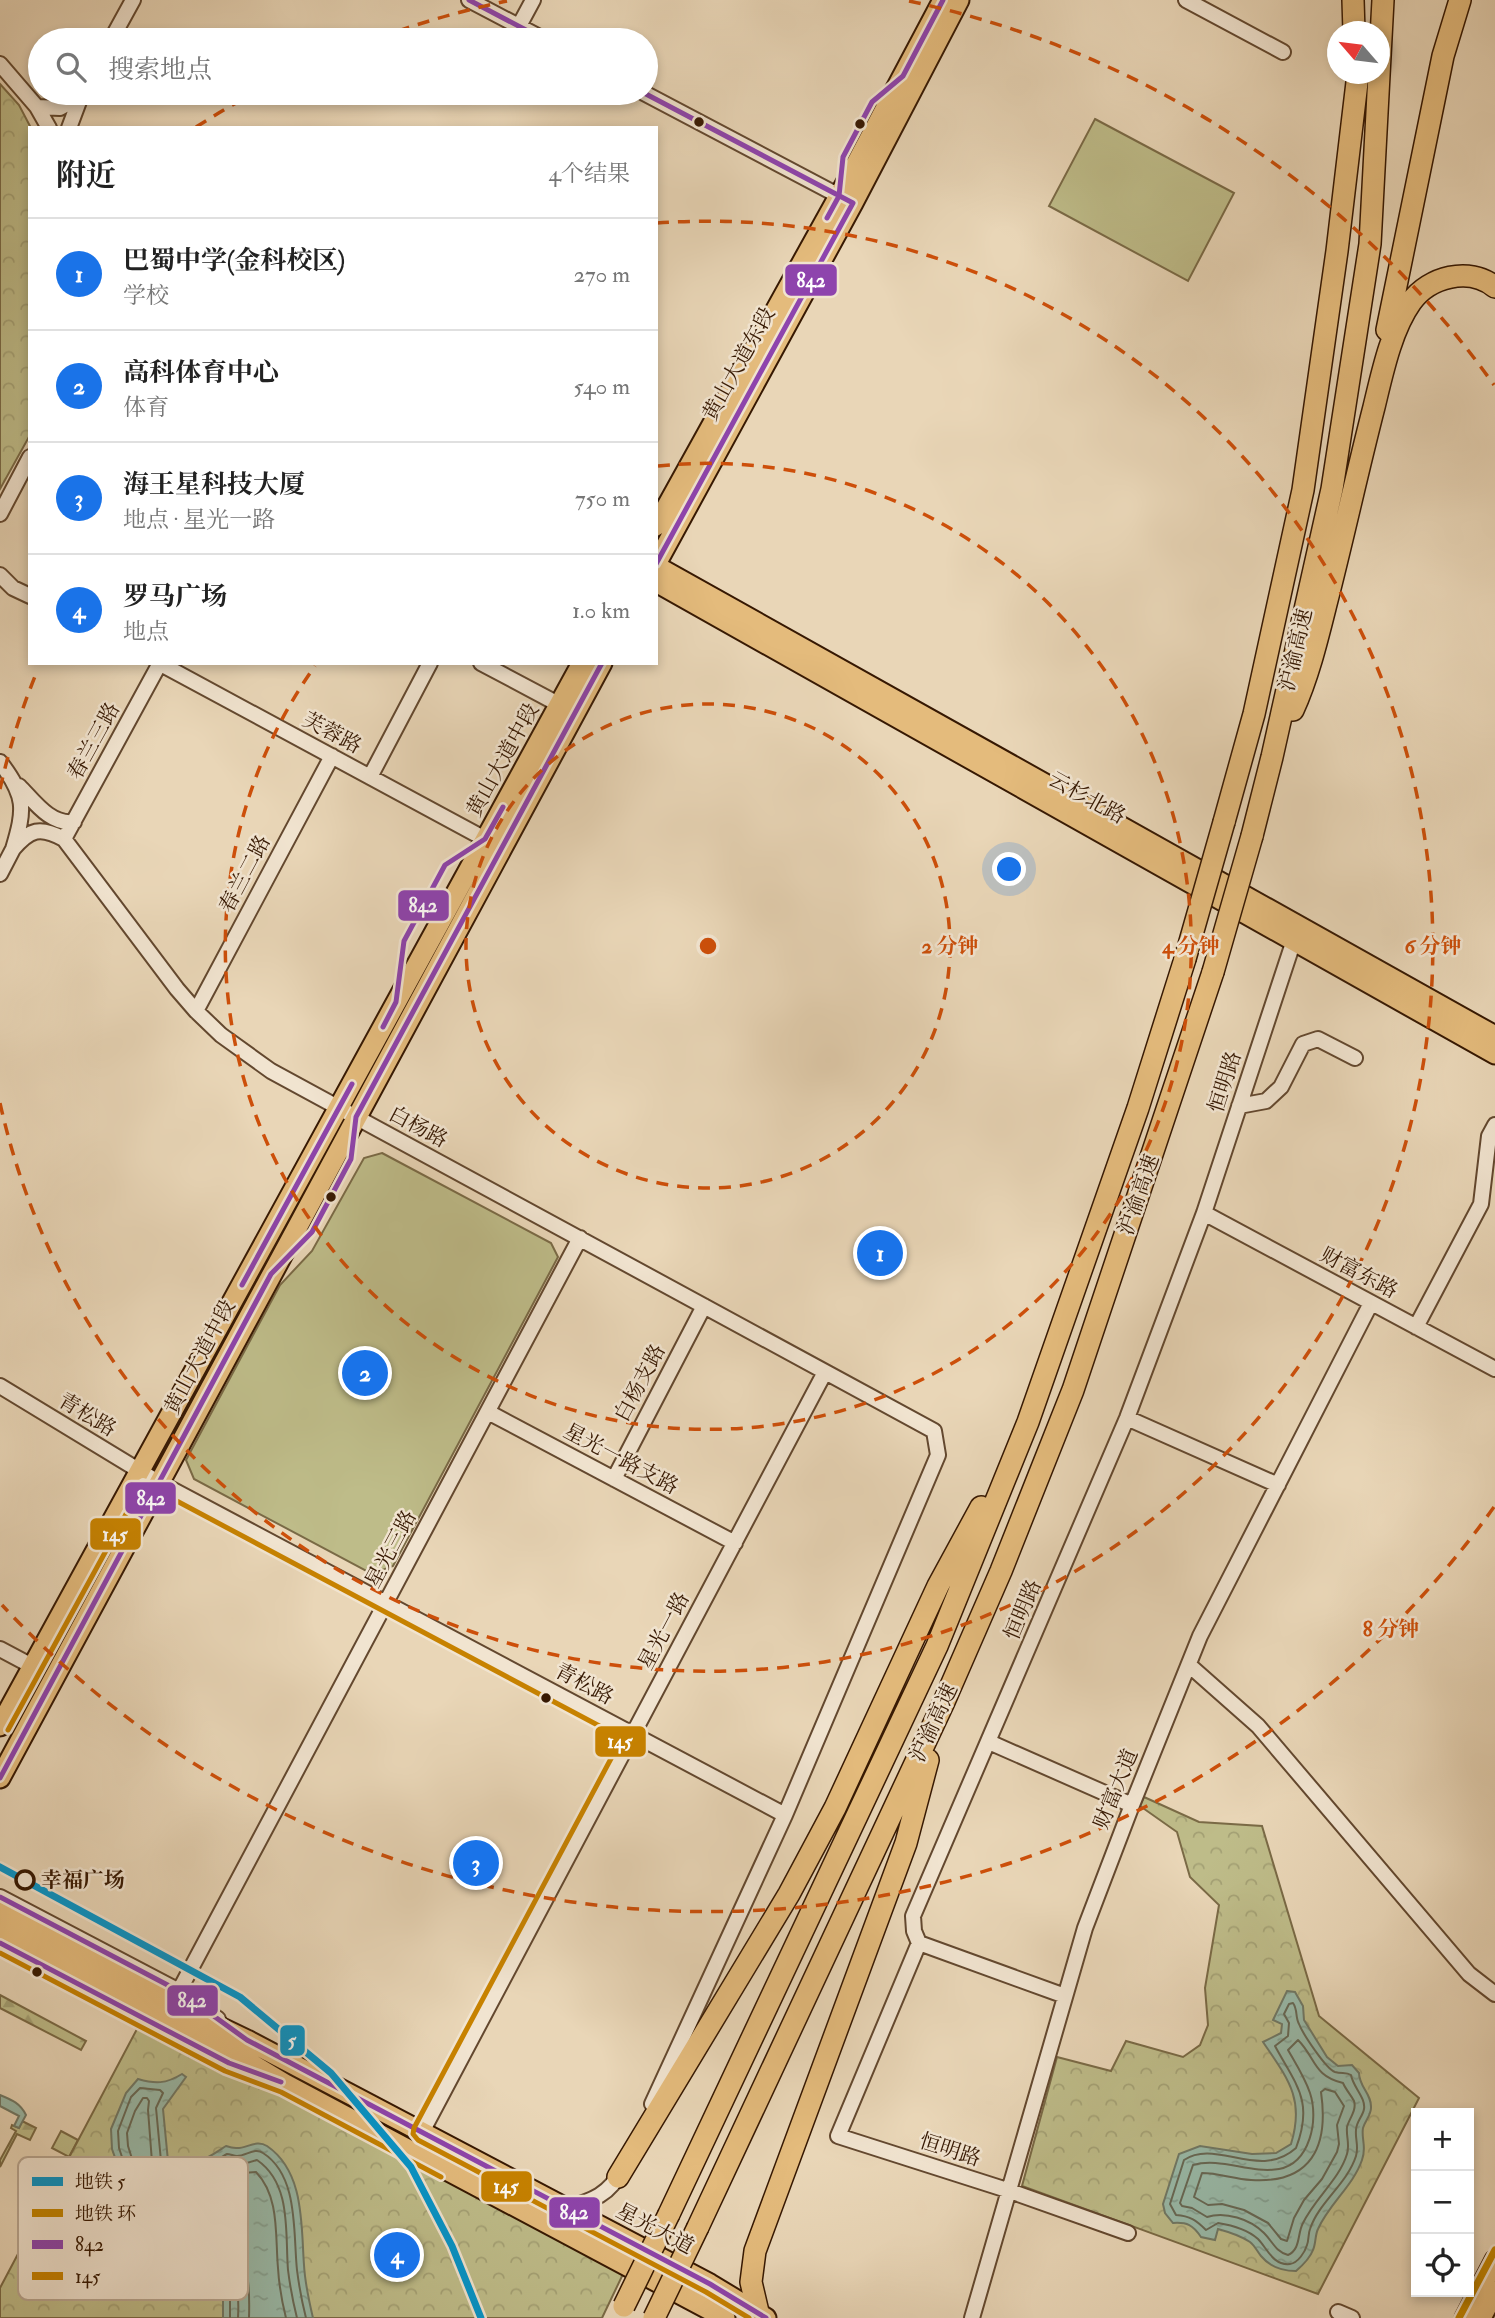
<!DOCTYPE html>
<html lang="zh">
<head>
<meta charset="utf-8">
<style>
	:root { --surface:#fff; --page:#f6f6f6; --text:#222; --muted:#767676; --line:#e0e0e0; --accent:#1a73e8 }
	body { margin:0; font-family:"IM FELL Double Pica","Noto Serif SC",serif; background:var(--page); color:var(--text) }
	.controls { position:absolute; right:21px; bottom:21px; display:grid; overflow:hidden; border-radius:0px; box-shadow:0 4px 10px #0003 }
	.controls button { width:63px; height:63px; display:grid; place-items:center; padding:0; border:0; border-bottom:2px solid var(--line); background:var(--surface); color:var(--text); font:35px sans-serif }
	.compass { position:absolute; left:1327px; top:21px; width:63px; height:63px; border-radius:50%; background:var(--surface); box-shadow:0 4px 10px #0003; rotate:298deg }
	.you { position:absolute; left:1010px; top:870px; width:24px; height:24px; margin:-18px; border:5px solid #fff; border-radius:50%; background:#1a73e8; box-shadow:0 0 0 10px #1a73e833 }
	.badge { display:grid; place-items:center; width:46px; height:46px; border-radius:50%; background:var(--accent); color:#fff; font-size:23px; font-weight:700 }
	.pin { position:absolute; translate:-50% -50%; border:4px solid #fff; box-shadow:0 2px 7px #0006 }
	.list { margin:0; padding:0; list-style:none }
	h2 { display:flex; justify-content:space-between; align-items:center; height:91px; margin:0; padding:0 28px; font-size:30px }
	h2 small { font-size:23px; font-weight:400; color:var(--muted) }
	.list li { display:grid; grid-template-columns:46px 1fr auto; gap:21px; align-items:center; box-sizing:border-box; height:112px; padding:0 28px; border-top:2px solid var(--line) }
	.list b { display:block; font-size:26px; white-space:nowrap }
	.list p { margin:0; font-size:23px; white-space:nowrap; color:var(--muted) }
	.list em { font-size:23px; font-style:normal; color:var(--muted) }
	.icon { flex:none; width:38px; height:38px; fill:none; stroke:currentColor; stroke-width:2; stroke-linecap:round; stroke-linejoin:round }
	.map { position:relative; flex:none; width:1495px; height:2318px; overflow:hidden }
	.search { position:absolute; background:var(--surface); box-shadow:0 4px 10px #0003; left:28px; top:28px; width:630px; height:77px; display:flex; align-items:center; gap:18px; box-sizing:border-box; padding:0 24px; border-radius:38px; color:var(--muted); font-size:26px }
	.panel { position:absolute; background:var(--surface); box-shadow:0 4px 10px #0003; left:28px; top:126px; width:630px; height:539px; border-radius:0px }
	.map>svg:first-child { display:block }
	.green { fill:#bebc89; stroke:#7a6a46; stroke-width:2 }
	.forest { fill:url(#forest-firs); stroke:#7a6a46; stroke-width:2 }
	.park { fill:url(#park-crowns); stroke:#7a6a46; stroke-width:2 }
	.water { fill:url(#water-ripples); stroke:#717966; stroke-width:2 }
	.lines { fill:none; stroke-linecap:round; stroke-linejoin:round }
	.shore { stroke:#686956; stroke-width:2 }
	.minor-casing { stroke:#63482f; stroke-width:18 }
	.major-casing { stroke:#361802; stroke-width:23 }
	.highway-casing { stroke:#361802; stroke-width:24 }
	.minor { stroke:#f1e4d0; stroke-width:14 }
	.major { stroke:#e4bb7c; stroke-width:19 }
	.highway { stroke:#e4bb7c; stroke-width:21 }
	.highway-bridge-casing { stroke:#361802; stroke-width:24; stroke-linecap:butt }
	.highway-bridge { stroke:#e4bb7c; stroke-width:21 }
	.bus-1-casing { stroke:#f1e4d0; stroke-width:10 }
	.bus-2-casing { stroke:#f1e4d0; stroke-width:10 }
	.bus-1 { stroke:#8e44ad; stroke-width:5 }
	.bus-2 { stroke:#c78200; stroke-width:5 }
	.metro-1-casing { stroke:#f1e4d0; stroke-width:12 }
	.metro-2-casing { stroke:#f1e4d0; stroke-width:12 }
	.metro-1 { stroke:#0595ca; stroke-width:7 }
	.metro-2 { stroke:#c38500; stroke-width:7 }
	.ring { fill:none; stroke:#cd4f0a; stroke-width:3.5; stroke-dasharray:12 9 }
	.bus-dot { fill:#361802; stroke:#f1e4d0; stroke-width:2.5 }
	.stop-dot { fill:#f1e4d0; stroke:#361802; stroke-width:3.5 }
	.labels { text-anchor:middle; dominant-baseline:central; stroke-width:5; stroke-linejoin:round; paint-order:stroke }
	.street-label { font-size:21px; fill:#361802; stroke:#f1e4d0 }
	.stop-label { font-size:21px; font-weight:bold; fill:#361802; stroke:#f1e4d0; text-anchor:start }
	.key { fill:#f1e4d0; stroke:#b9a792; stroke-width:2 }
	.key-label { font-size:19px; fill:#361802 }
	.centre { fill:#cd4f0a; stroke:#f1e4d0; stroke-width:3.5 }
	.ring-label { font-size:21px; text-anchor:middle; font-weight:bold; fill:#cd4f0a; stroke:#f1e4d0; stroke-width:5; stroke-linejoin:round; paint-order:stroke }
	.line-badge { stroke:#f1e4d0; stroke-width:2.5 }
	.badge-label { font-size:19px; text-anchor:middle; font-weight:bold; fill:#fff }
</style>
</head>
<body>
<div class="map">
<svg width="1495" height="2318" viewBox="0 0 1495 2318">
	<defs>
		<pattern id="forest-firs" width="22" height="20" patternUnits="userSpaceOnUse" patternTransform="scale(1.75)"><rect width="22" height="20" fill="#bebc89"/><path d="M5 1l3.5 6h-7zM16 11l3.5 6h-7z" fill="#a4a175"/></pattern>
		<pattern id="park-crowns" width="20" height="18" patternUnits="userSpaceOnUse" patternTransform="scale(1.75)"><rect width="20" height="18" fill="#bebc89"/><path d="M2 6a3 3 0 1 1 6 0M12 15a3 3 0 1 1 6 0" fill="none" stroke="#a4a175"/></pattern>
		<pattern id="water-ripples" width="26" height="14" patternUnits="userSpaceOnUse" patternTransform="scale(1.75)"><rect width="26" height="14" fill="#99baa9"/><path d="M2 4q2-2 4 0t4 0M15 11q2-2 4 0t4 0" fill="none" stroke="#849f90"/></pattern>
	</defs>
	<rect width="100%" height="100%" fill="#e9d6b7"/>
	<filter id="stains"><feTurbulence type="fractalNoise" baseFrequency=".00286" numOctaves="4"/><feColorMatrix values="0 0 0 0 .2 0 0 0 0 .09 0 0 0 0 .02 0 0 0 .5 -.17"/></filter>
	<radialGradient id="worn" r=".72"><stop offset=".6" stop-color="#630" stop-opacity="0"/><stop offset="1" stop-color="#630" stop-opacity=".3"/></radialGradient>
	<path class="green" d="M1095 119 1234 193 1188 281 1049 206Z
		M382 1153 551 1243 558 1257 393 1566 372 1574 194 1479 186 1460 280 1285 312 1251 364 1158Z"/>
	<path class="forest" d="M0 1995 86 2041 81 2050 0 2008Z
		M22 2121 36 2128 30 2140 17 2134 0 2167V2160L16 2131 11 2128 12 2125 19 2128Z
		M61 2131 78 2140 69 2157 52 2148Z"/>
	<path class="park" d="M0 84 19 105 31 128 30 435 0 489Z
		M1144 1797 1199 1822 1262 1826 1319 2016 1419 2098 1318 2294 1022 2186 1057 2057 1111 2071 1126 2041 1183 2057 1200 2045 1208 2025 1205 1988 1219 1905 1190 1877 1177 1832 1140 1806Z
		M137 2029 221 2073 286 2093 624 2272 602 2318H0V2288Z"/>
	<path class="water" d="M1287 1991 1295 1992 1303 2006 1304 2020 1327 2057 1338 2066 1352 2065 1359 2073C1359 2087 1372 2094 1371 2108 1371 2115 1365 2121 1363 2128 1361 2139 1367 2147 1362 2160 1353 2186 1329 2204 1318 2229 1315 2235 1316 2243 1313 2250 1310 2258 1303 2265 1296 2271 1282 2271 1270 2267 1261 2256 1257 2251 1255 2246 1250 2242 1241 2236 1229 2232 1218 2229L1215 2240 1201 2237C1193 2225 1187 2222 1173 2223L1165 2213 1163 2204 1179 2154 1200 2146 1252 2154 1276 2153 1291 2144C1305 2099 1288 2079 1263 2042L1281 2033 1282 2024 1273 2020Z
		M182 2074 186 2077 163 2109 168 2161C192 2170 206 2159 226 2146 229 2147 233 2148 236 2148 246 2149 256 2139 267 2146 305 2172 301 2226 304 2265 305 2283 309 2301 313 2318H223V2292L216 2264 200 2250 183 2252 175 2262C163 2264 150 2266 137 2264 117 2261 96 2248 77 2259L72 2254 64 2256 55 2268 49 2269 41 2263 48 2247 61 2239 105 2222 112 2213 119 2193 118 2166 112 2149 111 2129 126 2093 138 2079C155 2084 166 2084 182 2074Z
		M0 2095C12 2100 20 2103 26 2115L19 2128 14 2126 19 2116 0 2106Z"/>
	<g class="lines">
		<path class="shore" d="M1293 2003C1298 2010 1295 2017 1299 2024 1303 2034 1326 2069 1335 2072 1342 2074 1346 2072 1351 2075 1353 2087 1366 2098 1364 2109 1363 2116 1356 2122 1356 2130 1355 2139 1359 2146 1356 2156 1347 2184 1319 2202 1310 2229 1308 2234 1309 2240 1307 2245 1305 2252 1298 2263 1290 2264 1273 2266 1267 2248 1258 2239 1248 2230 1231 2225 1218 2223L1206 2230C1196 2220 1190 2216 1176 2215L1170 2204 1184 2160C1216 2138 1259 2181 1296 2148 1314 2101 1296 2085 1275 2046L1288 2036 1289 2023 1284 2014 1289 2004Z
			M1298 2040C1316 2058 1313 2076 1343 2083 1346 2090 1351 2095 1354 2101 1357 2110 1349 2119 1347 2127 1346 2137 1350 2144 1347 2154 1339 2180 1315 2198 1303 2223 1297 2234 1301 2249 1288 2255 1275 2251 1273 2242 1264 2233 1250 2219 1225 2211 1207 2217L1192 2208 1182 2206 1180 2203 1193 2165C1221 2157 1250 2174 1279 2169 1310 2163 1319 2120 1310 2093 1305 2078 1296 2064 1288 2050Z
			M1325 2089 1335 2092 1344 2106 1337 2125 1339 2144 1337 2152 1322 2179 1304 2200 1294 2218 1287 2241 1281 2239 1268 2223 1244 2210 1222 2204 1208 2205 1194 2197 1202 2173C1218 2173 1234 2179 1251 2180 1311 2184 1329 2147 1321 2092Z
			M230 2318V2291L223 2262 203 2244 181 2245C177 2248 174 2254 169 2256 147 2264 125 2252 104 2248 92 2246 81 2252 72 2245L74 2241 108 2228 119 2216 126 2193 125 2166 119 2148 118 2131 131 2097 140 2088 160 2090 163 2093 156 2108 161 2161C168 2174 189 2174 202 2169 211 2166 219 2158 227 2154 230 2154 234 2156 237 2156 246 2156 255 2147 263 2153 299 2176 293 2233 297 2270 299 2286 302 2302 306 2318
			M238 2318C240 2280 233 2227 181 2236 173 2238 171 2245 164 2248 149 2253 124 2247 111 2240L112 2236 126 2221 135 2197 134 2165 128 2146 127 2133 135 2111 143 2098H147L149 2101 148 2110 152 2162 156 2170 161 2175 184 2181 206 2177 228 2163 240 2165 257 2160C292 2184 285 2233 288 2270 290 2286 293 2302 297 2318
			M249 2318C250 2284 250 2257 222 2234 208 2223 193 2222 176 2227 157 2232 158 2246 132 2235L144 2201 146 2180 150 2179 172 2190 185 2192 208 2188 230 2174 256 2172C280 2197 275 2236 278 2268 279 2285 282 2302 286 2318"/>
		<g class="minor-casing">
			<path id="minor" d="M469 0 545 40
				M1186 0 1283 52
				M519 26 533 0
				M111 40 133 0
				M0 64 37 107 49 128
				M644 93 845 199
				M37 107 60 108 81 96 69 128
				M0 514 30 457
				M0 575 13 588 30 596
				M159 663 485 839
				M481 663 560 705
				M0 762C26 796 25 809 13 849 30 829 40 826 64 839L177 989 196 1011 221 1035 271 1071 934 1431 938 1455 785 1815 652 2104
				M370 777 430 663
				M19 786C34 801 50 825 74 822
				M64 839 160 663
				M0 874 13 849
				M196 1011 332 756
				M1239 1106 1266 1101 1281 1087 1303 1044 1318 1039 1355 1058
				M1204 1213 1495 1369
				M1416 1327 1481 1204 1489 1136 1495 1125
				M0 1386 158 1482 785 1815
				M488 1412 735 1543
				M1127 1418 1278 1485
				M614 1479 704 1306
				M0 1649 32 1666
				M1189 1665 1258 1726 1469 1974 1495 1994
				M989 1742 1132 1805
				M0 1897 179 1991 218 2019
				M0 1943 229 2063 254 2073
				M919 1943 1065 1996
				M179 1991 580 1238
				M422 2132 825 1372
				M568 2208C591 2201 611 2194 621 2170
				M1128 2233 1007 2190 838 2136 919 1943 914 1931 913 1916 1127 1418 1204 1213 1296 934
				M1338 2312 1352 2318
				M972 2318 1085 1928 1132 1805 1200 1636 1371 1303"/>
		</g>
		<g class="major-casing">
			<path id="major" d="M656 526 839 196 943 0
				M656 564 853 203 959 0
				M656 566 1495 1036
				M656 582 1495 1054
				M0 1726 582 663
				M0 1778 602 663
				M0 1910 189 2012 247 2040 710 2284 766 2318
				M0 1927 235 2054 285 2084 725 2318
				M1465 2318 1495 2260
				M1481 2318 1495 2291"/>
		</g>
		<g class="highway-casing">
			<path id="highway" d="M1353 0 1354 32
				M1387 330 1443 56 1460 0
				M1293 710C1308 677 1317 640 1326 604 1343 538 1357 473 1374 407 1382 374 1391 330 1411 302 1429 277 1469 266 1495 287
				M1224 822 1254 714 1303 490 1337 251 1358 74
				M1252 836 1272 757 1332 489 1370 244 1383 0
				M618 2177 789 1894 835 1808 938 1586 981 1507
				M669 2214 937 1646 1028 1422 1138 1108 1185 959
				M698 2227 943 1704 1001 1571 1073 1390 1213 972
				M758 2312 751 2282 755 2251 906 1843 928 1760"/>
		</g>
		<use href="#minor" class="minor"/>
		<use href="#major" class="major"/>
		<use href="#highway" class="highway"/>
		<g class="highway-bridge-casing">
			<path id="highway-bridge" d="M1185 959 1224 822
				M1213 972 1252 836
				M624 2306 669 2214
				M654 2318 698 2227"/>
		</g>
		<use href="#highway-bridge" class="highway-bridge"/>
		<g class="bus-1-casing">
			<path id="bus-1" d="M469 0 545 40
				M644 93 853 203 656 564
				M827 218 839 196 843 157 872 102 903 76 943 0
				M383 1027 396 1002 404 941 445 865 485 839 503 807
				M242 1285 352 1084
				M0 1778 271 1274 312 1232 351 1159 356 1117 602 663
				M0 1897 179 1991 247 2040 710 2284 766 2318
				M0 1943 229 2063 281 2082"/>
		</g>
		<g class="bus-2-casing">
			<path id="bus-2" d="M8 1730 143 1483 622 1738 414 2128 413 2134 418 2140 706 2292 749 2318
				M0 1953 225 2071 281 2092 441 2177"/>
		</g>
		<use href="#bus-1" class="bus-1"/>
		<use href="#bus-2" class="bus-2"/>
		<g class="metro-1-casing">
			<path id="metro-1" d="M0 1867 240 1997 331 2073 411 2167 452 2246 481 2318"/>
		</g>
		<g class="metro-2-casing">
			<path id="metro-2" d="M1459 2318 1495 2250"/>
		</g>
		<use href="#metro-1" class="metro-1"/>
		<use href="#metro-2" class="metro-2"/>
	</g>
	<g class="ring">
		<circle cx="708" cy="946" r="242"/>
		<path d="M658 466A483 483 0 1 1 315 666"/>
		<path d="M0 789A725 725 0 0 1 38 669M657 223A725 725 0 1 1 0 1103"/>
		<path d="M1494 1507A966 966 0 0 1 2 1605M196 127A966 966 0 0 1 254 93M378 38A966 966 0 0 1 507 1M909 1A966 966 0 0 1 1494 385"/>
	</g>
	<g class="bus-dot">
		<circle cx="699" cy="122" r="6"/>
		<circle cx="860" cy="124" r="6"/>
		<circle cx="331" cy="1197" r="6"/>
		<circle cx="546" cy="1698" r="6"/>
		<circle cx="37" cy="1972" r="6"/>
	</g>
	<circle class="stop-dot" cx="25" cy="1880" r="9"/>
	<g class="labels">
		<g class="street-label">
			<text transform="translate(739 364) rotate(-61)">黄山大道东段</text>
			<text transform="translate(1296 650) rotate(-77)">沪渝高速</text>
			<text transform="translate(332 733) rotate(28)">芙蓉路</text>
			<text transform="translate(94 741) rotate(-61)">春兰三路</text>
			<text transform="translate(503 760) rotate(-61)">黄山大道中段</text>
			<text transform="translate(1087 798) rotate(29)">云杉北路</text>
			<text transform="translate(245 874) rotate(-62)">春兰二路</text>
			<text transform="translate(1225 1082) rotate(-72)">恒明路</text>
			<text transform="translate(418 1127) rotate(28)">白杨路</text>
			<text transform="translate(1139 1195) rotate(-71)">沪渝高速</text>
			<text transform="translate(1359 1273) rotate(28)">财富东路</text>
			<text transform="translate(200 1357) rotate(-62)">黄山大道中段</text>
			<text transform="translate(640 1383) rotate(-62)">白杨支路</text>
			<text transform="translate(87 1415) rotate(31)">青松路</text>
			<text transform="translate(621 1459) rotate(28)">星光一路支路</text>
			<text transform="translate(391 1549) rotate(-62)">星光三路</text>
			<text transform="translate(1023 1610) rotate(-67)">恒明路</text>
			<text transform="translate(664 1631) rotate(-62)">星光一路</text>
			<text transform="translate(584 1684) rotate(28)">青松路</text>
			<text transform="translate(934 1723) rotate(-65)">沪渝高速</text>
			<text transform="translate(1116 1789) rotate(-68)">财富大道</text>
			<text transform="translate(950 2150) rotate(18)">恒明路</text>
			<text transform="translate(655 2229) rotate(28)">星光大道</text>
		</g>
		<g class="stop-label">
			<text x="41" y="1880">幸福广场</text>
		</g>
	</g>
	<rect x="18" y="2157" width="230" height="143" rx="10" class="key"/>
	<rect x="32" y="2177" width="31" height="9" fill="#0595ca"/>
	<rect x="32" y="2209" width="31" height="8" fill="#c38500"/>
	<rect x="32" y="2240" width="31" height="9" fill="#8e44ad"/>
	<rect x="32" y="2272" width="31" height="8" fill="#c78200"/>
	<g class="key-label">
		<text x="75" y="2188">地铁 5</text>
		<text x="75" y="2220">地铁 环</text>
		<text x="75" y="2251">842</text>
		<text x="75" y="2283">145</text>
	</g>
	<circle cx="708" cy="946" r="10" class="centre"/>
	<g class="ring-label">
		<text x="950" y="953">2 分钟</text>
		<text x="1191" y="953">4 分钟</text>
		<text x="1433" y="953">6 分钟</text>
		<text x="1391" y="1636">8 分钟</text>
	</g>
	<g class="line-badge">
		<rect x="784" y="263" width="54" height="34" rx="7" fill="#8e44ad"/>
		<rect x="397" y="889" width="53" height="33" rx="7" fill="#8e44ad"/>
		<rect x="124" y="1481" width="53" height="34" rx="7" fill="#8e44ad"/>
		<rect x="89" y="1517" width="53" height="34" rx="7" fill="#c78200"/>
		<rect x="594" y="1725" width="53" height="33" rx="7" fill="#c78200"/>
		<rect x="166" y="1984" width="53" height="33" rx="7" fill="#8e44ad"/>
		<rect x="279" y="2024" width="27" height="33" rx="7" fill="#0595ca"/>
		<rect x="480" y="2170" width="53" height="33" rx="7" fill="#c78200"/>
		<rect x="548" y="2196" width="53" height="33" rx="7" fill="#8e44ad"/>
	</g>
	<g class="badge-label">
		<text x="811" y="287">842</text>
		<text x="423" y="912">842</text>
		<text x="151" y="1505">842</text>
		<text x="115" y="1541">145</text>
		<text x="620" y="1748">145</text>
		<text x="192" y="2007">842</text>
		<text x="292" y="2047">5</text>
		<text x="506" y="2193">145</text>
		<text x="574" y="2219">842</text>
	</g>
	<rect width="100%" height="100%" filter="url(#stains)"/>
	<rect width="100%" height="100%" fill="url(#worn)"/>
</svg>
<div class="controls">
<button>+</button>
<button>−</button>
<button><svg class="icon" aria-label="locate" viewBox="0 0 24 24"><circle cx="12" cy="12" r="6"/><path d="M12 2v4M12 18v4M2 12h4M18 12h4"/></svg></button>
</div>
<svg class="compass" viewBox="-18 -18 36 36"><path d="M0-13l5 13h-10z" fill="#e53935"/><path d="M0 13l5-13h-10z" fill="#767676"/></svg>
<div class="you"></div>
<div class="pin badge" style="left:880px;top:1253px">1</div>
<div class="pin badge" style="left:365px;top:1373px">2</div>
<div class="pin badge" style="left:476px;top:1863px">3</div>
<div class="pin badge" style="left:397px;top:2255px">4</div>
<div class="search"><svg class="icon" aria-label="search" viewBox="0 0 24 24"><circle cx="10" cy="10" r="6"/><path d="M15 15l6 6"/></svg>搜索地点</div>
<section class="panel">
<h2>附近<small>4个结果</small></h2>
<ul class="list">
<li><span class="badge">1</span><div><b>巴蜀中学(金科校区)</b><p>学校</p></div><em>270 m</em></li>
<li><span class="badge">2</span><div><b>高科体育中心</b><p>体育</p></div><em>540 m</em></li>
<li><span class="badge">3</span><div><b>海王星科技大厦</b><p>地点 · 星光一路</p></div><em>750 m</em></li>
<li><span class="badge">4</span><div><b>罗马广场</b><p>地点</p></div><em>1.0 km</em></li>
</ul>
</section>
</div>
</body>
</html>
